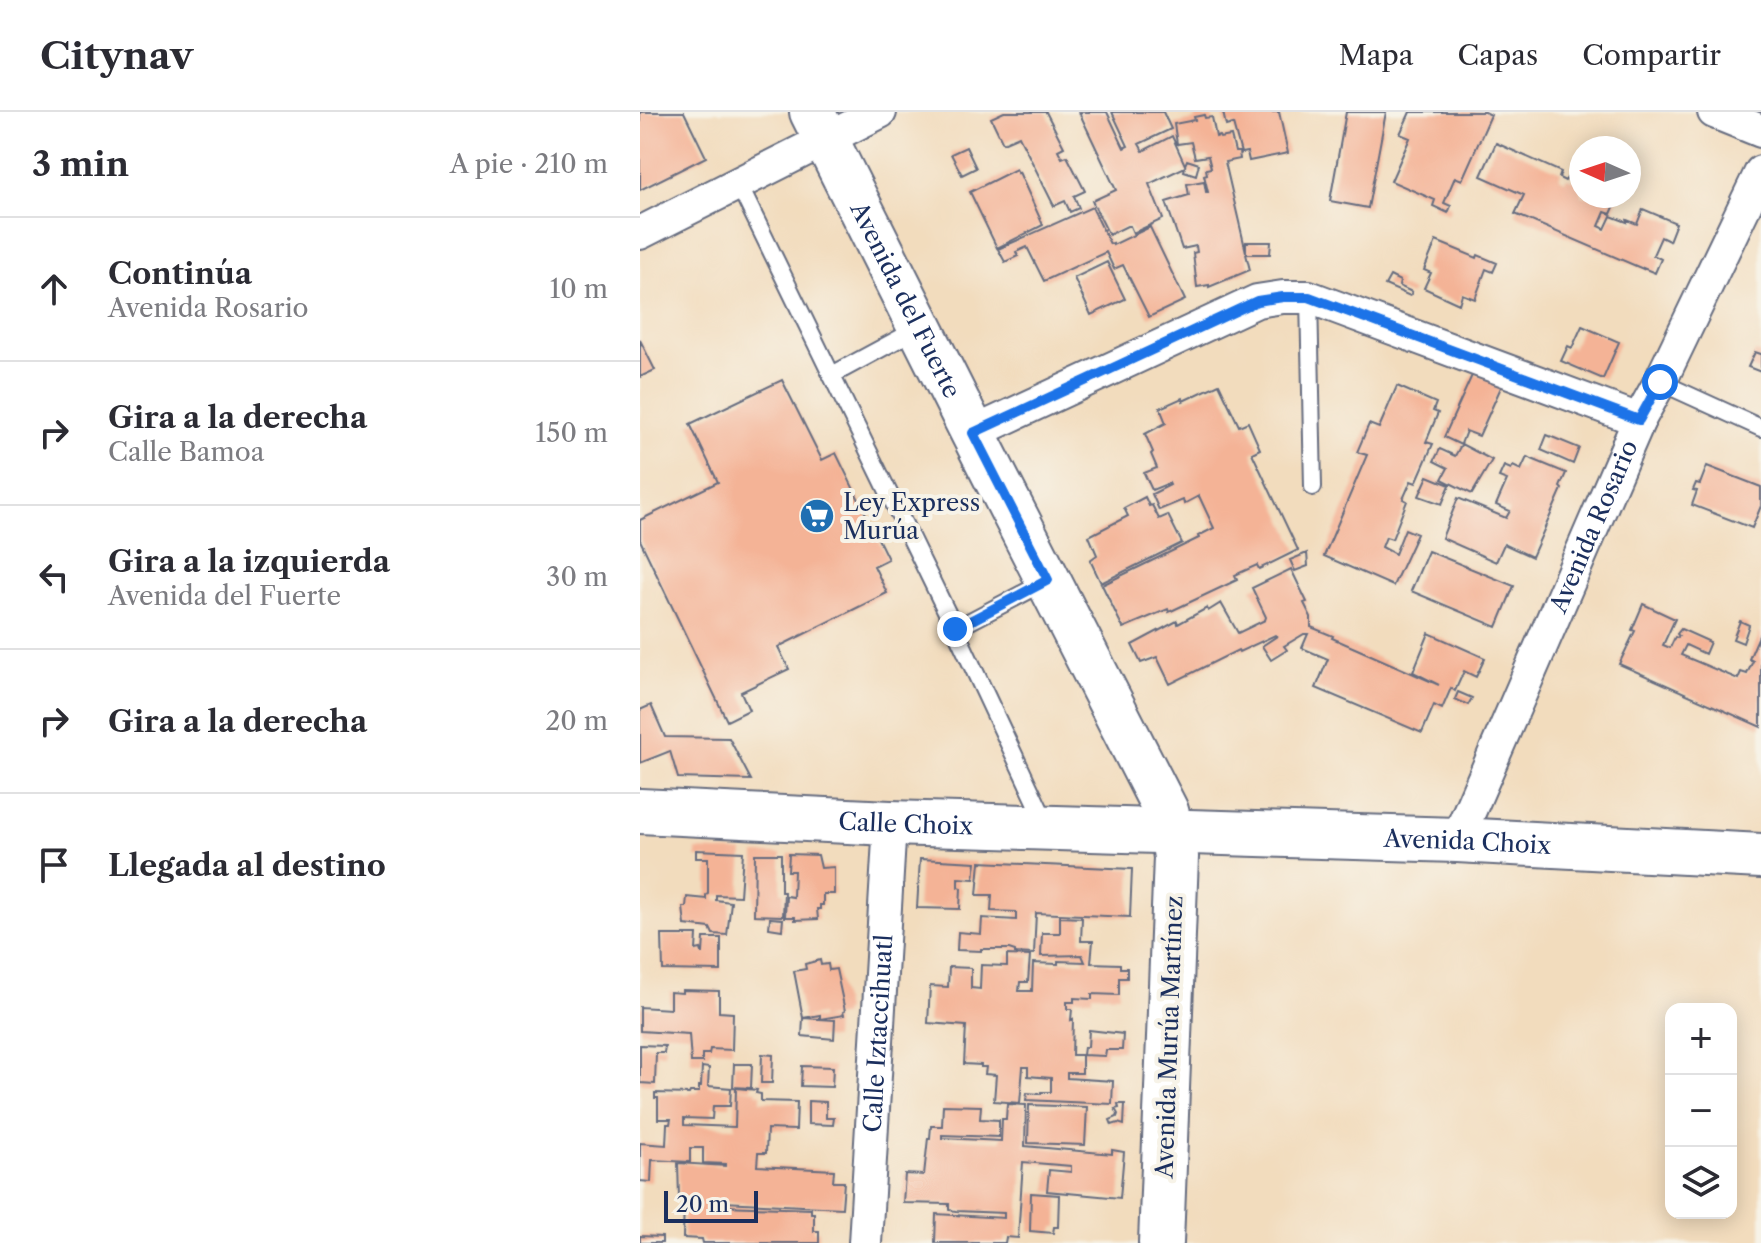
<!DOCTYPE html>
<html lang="es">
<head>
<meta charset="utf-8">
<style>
	:root { --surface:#fff; --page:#f7f7f7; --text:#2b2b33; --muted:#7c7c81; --line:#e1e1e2 }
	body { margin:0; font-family:"Libre Caslon Text",serif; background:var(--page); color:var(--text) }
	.controls { position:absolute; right:24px; bottom:24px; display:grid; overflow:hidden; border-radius:16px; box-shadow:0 4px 20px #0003 }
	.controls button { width:72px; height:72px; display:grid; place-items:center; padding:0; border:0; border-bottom:2px solid var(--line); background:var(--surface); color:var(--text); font:40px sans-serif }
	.compass { position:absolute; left:929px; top:24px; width:72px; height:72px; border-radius:50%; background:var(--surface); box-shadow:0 4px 20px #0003; rotate:273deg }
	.scale { position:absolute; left:24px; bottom:20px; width:94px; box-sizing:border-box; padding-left:8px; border:4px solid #1b2f5e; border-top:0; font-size:22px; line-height:28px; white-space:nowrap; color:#1b2f5e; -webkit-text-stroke:6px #f7f3e8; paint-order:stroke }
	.stop { position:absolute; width:24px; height:24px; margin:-18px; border:6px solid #1a73e8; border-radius:50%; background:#fff }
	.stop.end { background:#1a73e8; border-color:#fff; box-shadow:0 2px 8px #0008 }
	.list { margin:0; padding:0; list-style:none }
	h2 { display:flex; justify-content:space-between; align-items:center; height:104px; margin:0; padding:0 32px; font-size:34px }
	h2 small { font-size:26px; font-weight:400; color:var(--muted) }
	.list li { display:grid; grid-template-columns:52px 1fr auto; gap:24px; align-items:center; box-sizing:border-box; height:144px; padding:0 32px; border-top:2px solid var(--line) }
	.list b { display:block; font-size:30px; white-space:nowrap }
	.list p { margin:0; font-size:26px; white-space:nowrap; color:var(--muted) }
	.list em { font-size:26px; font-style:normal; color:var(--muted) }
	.icon { flex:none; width:44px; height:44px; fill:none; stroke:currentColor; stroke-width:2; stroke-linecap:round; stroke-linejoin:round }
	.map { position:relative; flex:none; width:1121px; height:1131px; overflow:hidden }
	header { display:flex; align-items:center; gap:48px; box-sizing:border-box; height:112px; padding:0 40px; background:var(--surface); border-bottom:2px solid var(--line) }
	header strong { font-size:38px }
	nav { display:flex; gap:44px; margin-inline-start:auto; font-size:28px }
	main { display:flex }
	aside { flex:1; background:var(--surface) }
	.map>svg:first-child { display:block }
	.building { fill:#f4b396 }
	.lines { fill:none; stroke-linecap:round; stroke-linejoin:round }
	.lane-casing { stroke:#666c7f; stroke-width:20 }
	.street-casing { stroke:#666c7f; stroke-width:36 }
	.secondary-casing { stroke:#666c7f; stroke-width:48 }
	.lane { stroke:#fff; stroke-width:16 }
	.street { stroke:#fff; stroke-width:32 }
	.secondary { stroke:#fff; stroke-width:44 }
	.route { stroke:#1a73e8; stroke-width:10 }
	.labels { text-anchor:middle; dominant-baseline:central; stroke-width:8; stroke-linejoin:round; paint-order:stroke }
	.street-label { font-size:24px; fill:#1b2f5e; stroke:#f7f3e8 }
	.poi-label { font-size:24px; fill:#1b2f5e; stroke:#f7f3e8; text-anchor:start }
</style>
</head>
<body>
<header>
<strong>Citynav</strong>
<nav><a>Mapa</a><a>Capas</a><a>Compartir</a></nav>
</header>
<main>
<aside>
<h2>3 min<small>A pie · 210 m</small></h2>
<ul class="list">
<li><svg class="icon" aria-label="ahead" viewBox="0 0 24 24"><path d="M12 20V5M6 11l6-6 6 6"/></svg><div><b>Continúa</b><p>Avenida Rosario</p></div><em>10 m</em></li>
<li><svg class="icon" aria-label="right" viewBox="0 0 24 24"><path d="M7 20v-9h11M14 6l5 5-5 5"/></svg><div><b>Gira a la derecha</b><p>Calle Bamoa</p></div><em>150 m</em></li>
<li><svg class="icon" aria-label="left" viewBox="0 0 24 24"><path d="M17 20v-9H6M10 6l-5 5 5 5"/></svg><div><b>Gira a la izquierda</b><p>Avenida del Fuerte</p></div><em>30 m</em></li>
<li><svg class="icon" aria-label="right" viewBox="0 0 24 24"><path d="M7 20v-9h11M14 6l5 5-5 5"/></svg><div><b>Gira a la derecha</b></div><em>20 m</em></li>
<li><svg class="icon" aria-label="arrive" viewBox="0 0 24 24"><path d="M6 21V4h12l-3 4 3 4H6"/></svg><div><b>Llegada al destino</b></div></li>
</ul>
</aside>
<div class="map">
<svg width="1121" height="1131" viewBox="0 0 1121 1131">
	<rect width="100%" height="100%" fill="#f7f3e8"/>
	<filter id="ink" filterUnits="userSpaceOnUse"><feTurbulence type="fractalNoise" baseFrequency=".0125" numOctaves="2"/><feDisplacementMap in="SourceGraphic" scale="16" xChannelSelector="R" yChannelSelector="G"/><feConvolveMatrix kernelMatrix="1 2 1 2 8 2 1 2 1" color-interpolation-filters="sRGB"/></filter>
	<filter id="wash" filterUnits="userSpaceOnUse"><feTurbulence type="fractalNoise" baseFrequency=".006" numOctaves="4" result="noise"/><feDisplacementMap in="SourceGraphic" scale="32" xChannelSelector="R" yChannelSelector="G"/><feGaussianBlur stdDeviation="1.8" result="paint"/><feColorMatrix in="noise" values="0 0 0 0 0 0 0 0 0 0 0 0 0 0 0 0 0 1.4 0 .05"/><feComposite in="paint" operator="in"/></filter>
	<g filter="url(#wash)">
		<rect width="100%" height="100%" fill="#f2dcbd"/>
		<g id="blocks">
			<path class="building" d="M0 0H44L66 45 0 78Z
				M364 0H406L424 35 418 38 422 46 427 44 445 79 434 84 439 96 430 100 425 89 414 94 379 24 363 31 351 6Z
				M439 0H467L484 36 488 34 472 0H523L531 17 499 32 503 39 532 24 545 53 547 48 559 52 556 63 544 59 545 55 509 72 523 107 493 121 490 114H487L469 123 452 89 476 78Z
				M583 0H639L648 41 609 49 607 40 601 41 593 12 586 14Z
				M706 0H746L728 96 690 89Z
				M770 0H845L851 3 822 68 815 65 804 91 811 94 808 101 793 94 795 88 751 69 770 26 760 22Z
				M564 3 565 6 572 5 576 25 579 24 580 26 591 24 595 40H599L600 47 585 50 606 140V130H631L630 142H606L610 158 569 175V173L557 175 553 141 557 140 556 134 542 137 526 90 549 83 547 72 564 69 566 80H568L564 63 567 62 566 57 571 56 568 44 555 46 551 30 537 32 534 12 555 8 554 5Z
				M856 31 921 60 919 66 925 69 927 66 932 68 934 66 941 69V84H967L977 88 971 102 965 100 959 114 965 117 971 104 987 110V108L997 112 1003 97 1036 111 1029 129 1021 125 1013 143 1021 147 1015 161 1003 156V157L875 102 884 83 841 64Z
				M326 35 336 56 322 63 311 42Z
				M376 57 378 61 379 60 403 113 357 136 330 80Z
				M452 95 470 132 473 131V133L510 115 545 188 509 205 483 153 474 157 466 140 404 169 387 135 376 140 378 144 365 150 358 137Z
				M796 129 837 146 838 143 857 151 853 160 846 157 835 187 822 182 819 192 784 176 791 161 784 158Z
				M467 150 485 187 451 203 434 166Z
				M750 164 760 169 759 174 772 180 770 184 745 173Z
				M942 214 979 230 963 267 921 249 928 234 932 236Z
				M0 228 15 258 0 265Z
				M1115 240 1121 242V260L1108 255Z
				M833 261 862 273 839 324 826 319 821 332 852 348 832 382 802 367 808 356 794 349 800 337 815 344 821 333 804 325Z
				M142 268 182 348 196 341 248 447 234 454 247 481 138 535 149 557 101 580 109 598 87 609 0 428V408L78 370 50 312Z
				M579 272 599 314 608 310 620 337 612 341 658 438 619 457 617 453 595 463 597 468 529 500 528 497 483 516 462 473 559 426 558 424 574 416 559 384 544 392 543 388 519 398 512 382 530 373 529 371 512 378 504 361 517 356 511 342 513 340 505 322 526 311 520 296 542 286 543 289Z
				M757 274 796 291 793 299 798 301 786 330 793 332 776 371 771 369 763 387 767 389 752 427 746 425 742 435 755 442 765 417 777 422 753 474 684 444 727 343 717 340 729 312 739 316Z
				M907 323 939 336 933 352 901 338Z
				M887 345 926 361 920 375 922 377 892 445 864 432 856 450 802 426 818 386 866 406 870 399 856 393 867 368 859 365 864 354 871 357 873 354 881 358Z
				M1067 354 1121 375V394L1112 416 1052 393 1057 379 1053 378 1056 371 1060 372Z
				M788 364 810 373 802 392 779 384Z
				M505 385 509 394 512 393 519 407 528 403 542 431 461 471 450 448 457 443 449 424 488 404 484 396Z
				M788 439 874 474 857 515 771 479Z
				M667 441 668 454 655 459 650 448Z
				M651 457 667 490 664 491 671 505V515L693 524 692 526 799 573 773 560 789 521 845 546 836 565 824 559 815 579 811 576 802 597 794 593 782 621 676 576 688 547 662 536 668 522H664L644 534 647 538 631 548 622 534 637 524 635 523 599 540 598 538 530 572 517 545 501 551 492 533 537 509 538 512 567 496 568 499 581 491 598 521 625 508 626 505 612 476Z
				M1003 492 1035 507 1023 533 1030 536 1035 525 1037 526 1039 524 1037 522 1041 517 1070 530 1065 542 1046 533 1041 543 1098 567 1101 560 1107 562 1113 549 1109 547 1121 519V615L979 552 995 519 992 518Z
				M1100 509 1109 513 1103 531 1093 527Z
				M818 580 832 586 828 593 815 587Z
				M11 593 25 625 89 626 111 668 38 666 30 639 0 651V598Z
				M56 738 103 740 100 784 76 783V788L91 790 87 823 73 822 70 816 45 813 43 795H46L47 785 66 787V783L68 782V746H56Z
				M115 742H141V780H144L143 804 114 803Z
				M149 742 178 743 181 756 194 755V782H183V793H180V797H177L178 807 155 808V805H145L146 784 153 785 154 759H148Z
				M280 747 336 750 334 767 318 766V775L321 776 320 797 277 796Z
				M340 750 492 757 490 805 396 801 394 842 375 841V839L369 837H341V839L317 838 318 820 341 822 342 806 376 808V800L351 799 352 783H337Z
				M420 805 442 806 441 829H453L451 851 480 852V856H487V866H479V883L452 882V887L434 886V890H427V897H432L431 908 433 907 432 943H442V961H427V966L473 969 472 992 386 988 387 981 401 982V980H411V966L388 964V955H383L380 991 354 989 356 963 345 962 346 955H341V953L324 952 326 914 288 911 290 874 308 875 309 855 331 856V876L340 877 341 853 367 854V843L390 844 388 870H380L379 879H392L393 851 418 852V849L445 850 442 843 401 844 402 821H420Z
				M130 806 143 807 142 818 129 816Z
				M22 823H57L56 838 61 837 62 841H63L64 826H81V859L23 858Z
				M180 848 181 853 188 852 189 858 196 857 205 899 203 900 204 903 180 907V903L163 906 154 859 166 857 165 852Z
				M42 878 79 879V900L93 901 92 938 70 937 69 942H62V950H51L49 922 0 919V895L30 897V880L42 881Z
				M163 906 195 908 194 927 162 924Z
				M449 918 483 922 482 938H466L465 944 443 943 444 935H448Z
				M0 933 25 934 24 941H16L15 972 0 971Z
				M122 942 133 943 132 971H121Z
				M94 952H112L111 976 93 975Z
				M162 954 193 955 192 975 161 974Z
				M62 955 69 956 68 974 91 976 90 994H73L72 1007 44 1006V1013L95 1015 96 976 117 978 116 981 121 982V989L157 990 156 1018 127 1017 126 1041H118L117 1054 194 1058 193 1070H204L202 1096 84 1090V1094L171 1097V1101H174V1119H179V1131H63L62 1127 43 1126 44 1088 59 1087 39 1086 38 1051 86 1054V1052L63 1051V1036H50V1050L12 1048 11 1070 0 1069V1031L26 1033 27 1012H30L31 1007H18V986H15V981L49 982 50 980H59V974H61Z
				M168 989 186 990V1006H194L193 1013 168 1012Z
				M367 992 386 993 385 1034 472 1042V1038L484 1040 480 1086 407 1079 409 1058 431 1060V1054L383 1050 378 1126 366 1125 365 1131H295L296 1102 364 1106V1101L316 1099 309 1098V1092L263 1091 265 1062 284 1063 288 1026H290L291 1014H302L303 993 341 994 340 1007 359 1008V1025L302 1023V1026L361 1029 362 1007H366Z
				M478 992H485L484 1013 478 1011 472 1013 470 1008 477 1005 478 1002 475 997 479 996Z
				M389 993 447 995 445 1033 388 1031Z
				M391 1081 419 1083 418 1115H414L413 1121 390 1119Z
				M0 1124 22 1125V1131H0Z"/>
		</g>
	</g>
	<g filter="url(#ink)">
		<use href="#blocks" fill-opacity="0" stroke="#666c7f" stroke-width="2"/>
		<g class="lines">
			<g class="lane-casing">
				<path id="lane" d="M98 71 315 517 406 711
					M669 185 673 375
					M192 263 279 216
					M1020 270 1121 316
					M315 517 405 470"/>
			</g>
			<g class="street-casing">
				<g id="street">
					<path d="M1074 0 1121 19"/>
					<path d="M0 121 240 0"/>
					<path d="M333 321 617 189 643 185H669L999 308"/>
					<path id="s1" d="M817 728 999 308 1020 270 1121 60"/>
					<path id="s2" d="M225 1131 250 711"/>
				</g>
			</g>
			<g class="secondary-casing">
				<g id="secondary">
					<path id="s3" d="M172 0 333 321 526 699 532 720 536 745 521 1131"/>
					<path id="s4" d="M0 699 250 711 817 728 1121 744"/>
				</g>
			</g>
			<use href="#lane" class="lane"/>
			<use href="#street" class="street"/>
			<use href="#secondary" class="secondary"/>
		</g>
	</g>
	<g class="lines" filter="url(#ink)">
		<path class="route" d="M315 517 408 468 333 321 617 189 643 185H669L999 308 1020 270"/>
	</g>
	<defs>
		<g id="supermarket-disc" transform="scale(1.8)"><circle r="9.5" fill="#1f6fb2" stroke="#f7f3e8"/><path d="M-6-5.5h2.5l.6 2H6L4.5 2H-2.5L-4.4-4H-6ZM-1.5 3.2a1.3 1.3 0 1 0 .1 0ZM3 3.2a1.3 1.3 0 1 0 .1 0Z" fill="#fff"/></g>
	</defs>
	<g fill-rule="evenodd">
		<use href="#supermarket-disc" x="177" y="404"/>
	</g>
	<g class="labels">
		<g class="street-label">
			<text stroke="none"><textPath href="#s3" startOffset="210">Avenida del Fuerte</textPath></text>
			<text stroke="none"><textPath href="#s1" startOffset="342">Avenida Rosario</textPath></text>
			<text stroke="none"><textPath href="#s4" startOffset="266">Calle Choix</textPath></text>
			<text stroke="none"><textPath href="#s4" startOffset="828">Avenida Choix</textPath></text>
			<text stroke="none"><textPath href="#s2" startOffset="210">Calle Iztaccihuatl</textPath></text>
			<text transform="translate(529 925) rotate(-88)">Avenida Murúa Martínez</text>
		</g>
		<g class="poi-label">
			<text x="203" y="390">Ley Express<tspan x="203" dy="28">Murúa</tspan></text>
		</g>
	</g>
</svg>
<div class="controls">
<button>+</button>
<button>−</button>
<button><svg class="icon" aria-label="layers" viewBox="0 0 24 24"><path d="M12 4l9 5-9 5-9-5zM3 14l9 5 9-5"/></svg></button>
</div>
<svg class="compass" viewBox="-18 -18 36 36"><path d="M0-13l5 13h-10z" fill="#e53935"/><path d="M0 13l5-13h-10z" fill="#7c7c81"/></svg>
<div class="scale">20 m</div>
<div class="stop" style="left:1020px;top:270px"></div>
<div class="stop end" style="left:315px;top:517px"></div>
</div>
</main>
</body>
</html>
